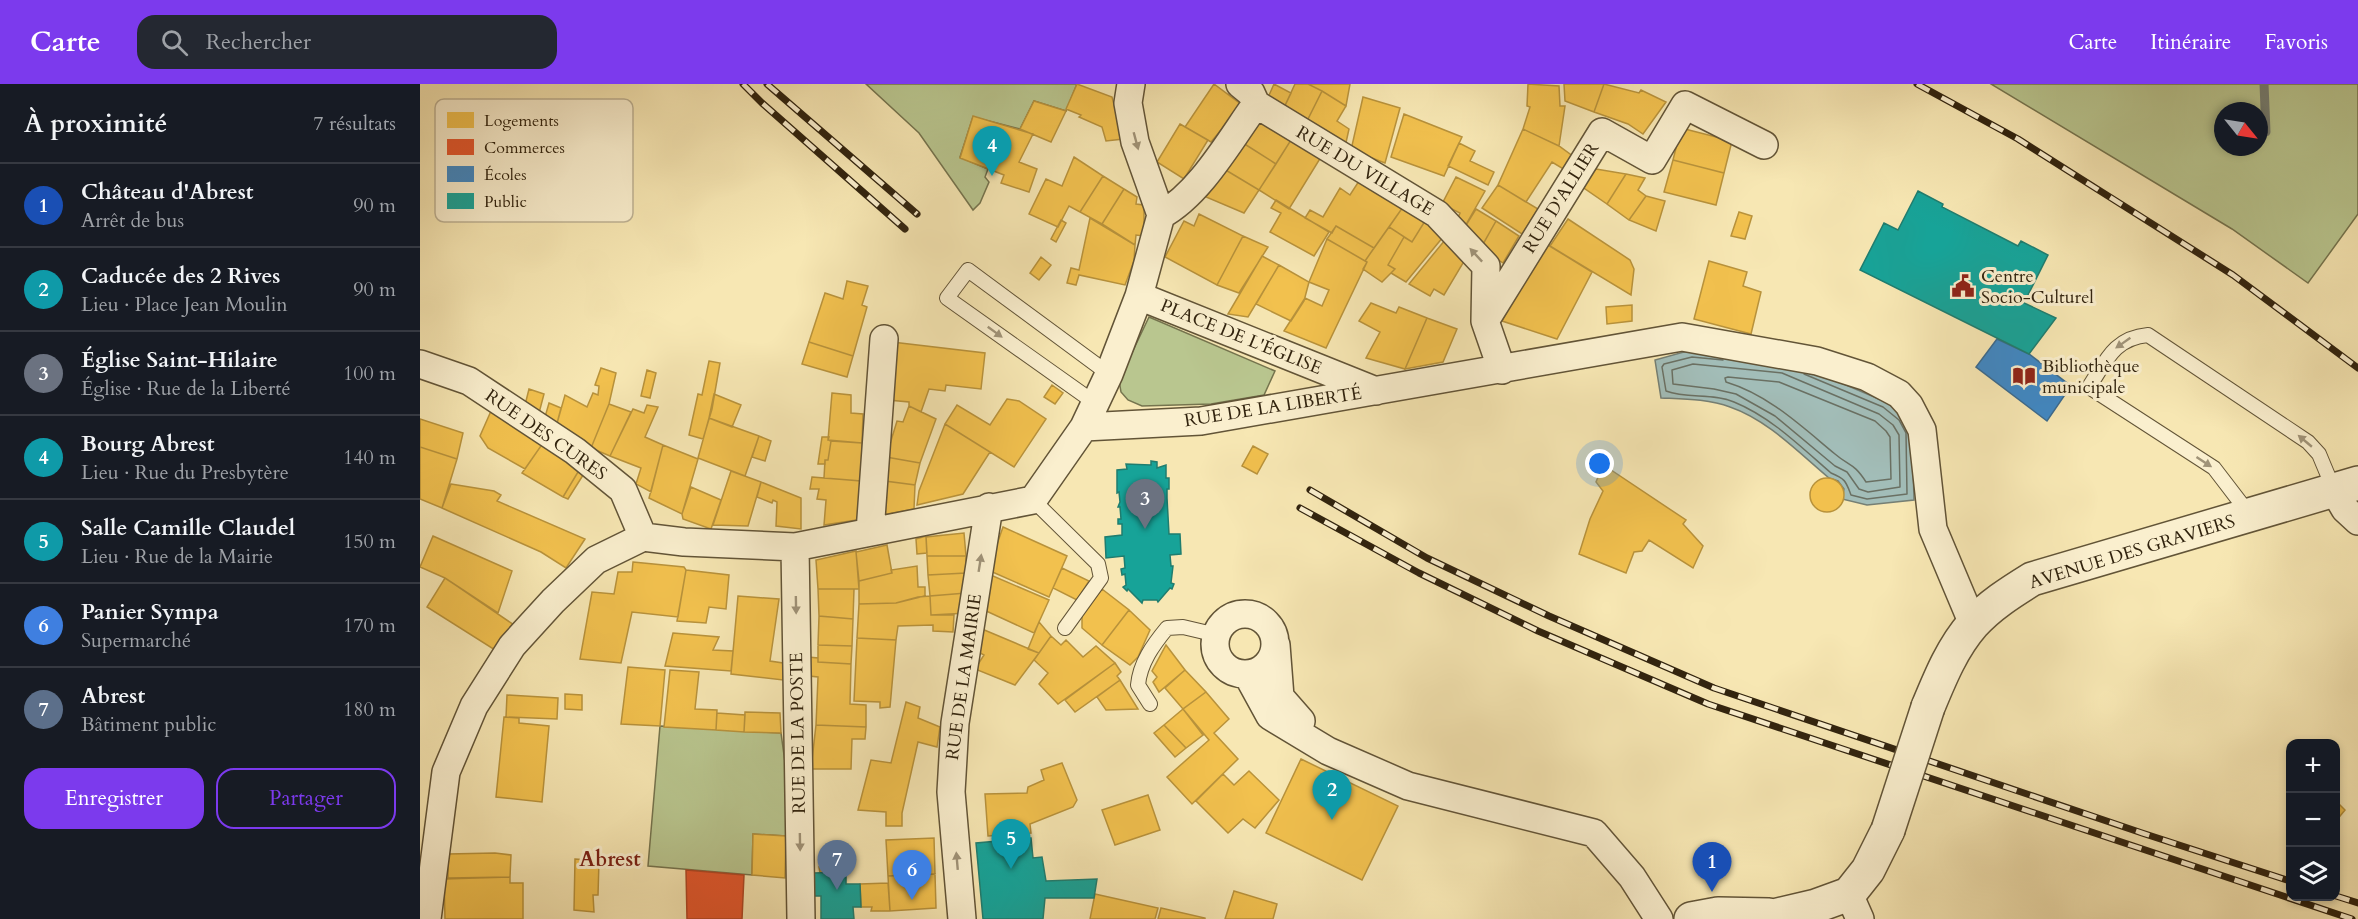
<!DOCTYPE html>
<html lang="fr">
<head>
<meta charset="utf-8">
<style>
	:root { --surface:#171b24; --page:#242831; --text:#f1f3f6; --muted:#9ea1a6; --line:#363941; --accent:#7c3aed }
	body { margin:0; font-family:Cardo,serif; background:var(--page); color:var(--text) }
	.controls { position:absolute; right:18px; bottom:18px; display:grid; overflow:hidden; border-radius:12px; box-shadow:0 3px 9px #0003 }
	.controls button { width:54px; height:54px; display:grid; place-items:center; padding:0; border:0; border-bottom:2px solid var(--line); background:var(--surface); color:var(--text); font:30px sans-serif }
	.compass { position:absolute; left:1794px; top:18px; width:54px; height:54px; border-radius:50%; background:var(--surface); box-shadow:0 3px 9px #0003; rotate:120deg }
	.you { position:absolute; left:1180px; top:380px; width:21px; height:21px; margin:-15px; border:4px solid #fff; border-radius:50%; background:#1a73e8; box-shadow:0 0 0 9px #1a73e833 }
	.badge { display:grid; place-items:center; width:39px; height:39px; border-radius:50%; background:var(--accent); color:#fff; font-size:20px; font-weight:700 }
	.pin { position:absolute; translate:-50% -50px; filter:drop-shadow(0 2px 3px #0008) }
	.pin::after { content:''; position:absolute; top:32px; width:21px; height:18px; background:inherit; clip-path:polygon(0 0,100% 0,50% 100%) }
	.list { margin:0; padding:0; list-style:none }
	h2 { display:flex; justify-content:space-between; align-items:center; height:78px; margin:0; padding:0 24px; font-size:26px }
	h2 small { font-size:20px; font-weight:400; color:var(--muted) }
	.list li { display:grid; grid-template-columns:39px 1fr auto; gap:18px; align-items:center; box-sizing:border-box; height:84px; padding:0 24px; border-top:2px solid var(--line) }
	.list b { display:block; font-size:22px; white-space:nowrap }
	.list p { margin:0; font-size:20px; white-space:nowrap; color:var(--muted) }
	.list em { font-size:20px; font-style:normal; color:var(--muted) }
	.actions { display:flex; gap:12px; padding:18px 24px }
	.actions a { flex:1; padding:14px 0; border:2px solid var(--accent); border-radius:18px; text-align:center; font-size:21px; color:var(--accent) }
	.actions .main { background:var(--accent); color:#fff }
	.icon { flex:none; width:33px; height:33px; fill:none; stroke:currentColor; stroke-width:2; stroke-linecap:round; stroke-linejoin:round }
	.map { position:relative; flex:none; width:1938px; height:835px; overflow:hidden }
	header { display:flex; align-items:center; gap:36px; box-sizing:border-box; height:84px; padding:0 30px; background:var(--accent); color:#fff }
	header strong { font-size:28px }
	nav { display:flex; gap:33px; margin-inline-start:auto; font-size:21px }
	.search { width:420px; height:54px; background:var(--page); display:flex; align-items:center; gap:15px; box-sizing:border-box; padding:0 21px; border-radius:18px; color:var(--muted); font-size:22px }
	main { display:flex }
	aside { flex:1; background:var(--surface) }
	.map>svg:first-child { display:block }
	.green { fill:#b9c68f; stroke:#75744e; stroke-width:1.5; fill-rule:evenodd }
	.water { fill:#a2bdb8; stroke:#757f74; stroke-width:1.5 }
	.homes { fill:#f2c14e; stroke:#b8923b; stroke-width:1.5 }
	.shops { fill:#e4572e; stroke:#ae4724; stroke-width:1.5 }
	.schools { fill:#3f88c5; stroke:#3b6a8e; stroke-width:1.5 }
	.public { fill:#17a398; stroke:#1f7d6f; stroke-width:1.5 }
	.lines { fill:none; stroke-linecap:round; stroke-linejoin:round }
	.shore { stroke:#6a7063; stroke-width:1.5 }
	.stream { stroke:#757f74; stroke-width:9 }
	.service-casing { stroke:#625437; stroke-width:16 }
	.minor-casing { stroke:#625437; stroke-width:30 }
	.tertiary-casing { stroke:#625437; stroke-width:36 }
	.service { stroke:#faefce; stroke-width:14 }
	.minor { stroke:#faefce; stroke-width:27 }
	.tertiary { stroke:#faefce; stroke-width:33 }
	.rail-casing { stroke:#31230e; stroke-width:7 }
	.rail { stroke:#faefce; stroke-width:4.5; stroke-dasharray:14; stroke-linecap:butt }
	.tertiary-bridge-casing { stroke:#625437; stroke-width:36; stroke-linecap:butt }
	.tertiary-bridge { stroke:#faefce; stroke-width:33 }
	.oneway { fill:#a09378 }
	.labels { text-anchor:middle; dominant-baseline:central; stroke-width:6; stroke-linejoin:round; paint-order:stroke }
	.street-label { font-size:18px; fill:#31230e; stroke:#faefce }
	.poi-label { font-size:18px; fill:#31230e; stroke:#faefce; text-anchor:start }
	.quarter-label { font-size:21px; font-weight:bold; fill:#7a1f14; stroke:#faefce }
	.key { fill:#faefce; stroke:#beb294; stroke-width:1.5 }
	.key-label { font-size:16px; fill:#31230e }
</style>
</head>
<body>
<header>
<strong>Carte</strong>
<div class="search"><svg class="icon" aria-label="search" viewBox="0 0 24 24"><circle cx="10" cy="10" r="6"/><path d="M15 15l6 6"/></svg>Rechercher</div>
<nav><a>Carte</a><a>Itinéraire</a><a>Favoris</a></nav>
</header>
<main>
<aside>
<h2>À proximité<small>7 résultats</small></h2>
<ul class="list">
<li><span class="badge" style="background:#1a4fb4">1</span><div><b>Château d'Abrest</b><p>Arrêt de bus</p></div><em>90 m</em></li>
<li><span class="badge" style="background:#0f9aa8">2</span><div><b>Caducée des 2 Rives</b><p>Lieu · Place Jean Moulin</p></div><em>90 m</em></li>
<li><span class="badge" style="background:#6b7280">3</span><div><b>Église Saint-Hilaire</b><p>Église · Rue de la Liberté</p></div><em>100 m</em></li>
<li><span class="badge" style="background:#0f9aa8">4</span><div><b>Bourg Abrest</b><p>Lieu · Rue du Presbytère</p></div><em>140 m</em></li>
<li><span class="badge" style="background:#0f9aa8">5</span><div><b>Salle Camille Claudel</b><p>Lieu · Rue de la Mairie</p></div><em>150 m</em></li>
<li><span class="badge" style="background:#3f7fe0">6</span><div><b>Panier Sympa</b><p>Supermarché</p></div><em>170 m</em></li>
<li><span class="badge" style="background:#5c6f8a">7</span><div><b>Abrest</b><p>Bâtiment public</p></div><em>180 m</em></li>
</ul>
<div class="actions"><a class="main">Enregistrer</a><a>Partager</a></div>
</aside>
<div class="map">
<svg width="1938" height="835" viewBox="0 0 1938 835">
	<rect width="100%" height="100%" fill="#f7e7b3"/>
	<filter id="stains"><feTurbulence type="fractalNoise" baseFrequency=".00333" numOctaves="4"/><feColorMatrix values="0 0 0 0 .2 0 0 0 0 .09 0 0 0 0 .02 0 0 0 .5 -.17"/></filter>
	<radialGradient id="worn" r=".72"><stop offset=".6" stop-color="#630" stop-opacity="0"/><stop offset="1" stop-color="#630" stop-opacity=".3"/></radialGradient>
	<path class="green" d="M446 0H657L646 27 614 17 600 45 553 33 540 73 568 85 565 93 569 98 560 119 553 126 499 49Z
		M1571 0H1938V130L1888 199 1812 145ZM1803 27H1839V63H1803Z
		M729 233 855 287 844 311 791 320 722 322 708 316 701 308 699 296Z
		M240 642 361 649 367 693 366 752 333 750 332 791 228 782Z"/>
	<path class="water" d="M1271 266 1365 275 1466 318 1484 332 1492 347 1494 416 1447 421 1422 415 1424 405 1418 397 1409 394C1379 369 1348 336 1310 323 1289 315 1264 315 1241 314L1235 276Z"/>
	<path class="homes" d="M657 0 692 13 703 55 686 57 682 43 659 33 661 31 646 25Z
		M794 0 822 21 791 58 765 43Z
		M854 0 871 9 862 28 846 18Z
		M875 0H888L902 7 885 41 862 28Z
		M888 0H930L926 22 902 7Z
		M1108 0 1139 2 1140 22H1145L1139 62 1103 45 1110 23 1107 22Z
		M1144 0H1184L1174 28 1145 17Z
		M1184 0 1219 9 1221 6 1246 18 1223 50 1208 40 1174 28Z
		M902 7 926 22 917 37 929 45 925 63 885 41Z
		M943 13 980 24 965 79 931 66Z
		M614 17 646 27 631 58 600 45Z
		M984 30 1042 53 1024 92 971 73Z
		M553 32 613 50 599 78 617 85 609 108 581 99 584 91 540 74Z
		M840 36 871 56 856 80 823 59Z
		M760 40 788 56 764 95 737 78Z
		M1261 44 1312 57 1304 89 1253 76Z
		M1103 45 1139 62 1154 73 1145 86 1132 78 1106 118 1078 101Z
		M871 56 901 73 869 125 839 106Z
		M823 59 856 80 839 106 804 85Z
		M1039 59 1055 67 1050 77 1074 88 1068 101 1028 82Z
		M654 73 683 92 660 128 649 122 638 143 609 130 626 95 642 102Z
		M1253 76 1304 89 1296 121 1244 108Z
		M804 85 839 106 824 129 786 113Z
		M1176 85 1206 90 1187 120 1161 102Z
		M1206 90 1225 94 1218 106 1226 112 1209 136 1187 120Z
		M683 92 704 105 682 140 660 128Z
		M1036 93 1065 107 1044 144 1036 138 1040 129 1022 120Z
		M939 97 983 123 954 164 916 142 912 149 885 134 890 126 903 133 920 104 930 111Z
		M1078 101 1118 125 1102 150 1062 124Z
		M704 105 717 113 716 120 724 121V152L716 151 715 161 682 140Z
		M1226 112 1245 117 1236 147 1209 136Z
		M856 116 909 148 894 172 850 148 861 129 851 124Z
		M983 123 1005 137 992 158 969 143Z
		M1056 125 1076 137 1063 160 1043 146Z
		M1319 128 1332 132 1325 155 1311 152Z
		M779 130 823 152 797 201 745 173 764 137 774 142Z
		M670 134 715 161 714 177 705 201 659 191 656 201 647 199 651 184 659 186Z
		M1148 135 1210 176 1214 185 1211 211 1130 162Z
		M641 136 646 139 636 158 631 155Z
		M1005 137 1023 153 986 198 971 189 975 185 968 181 984 153 992 158Z
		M1076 137 1099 152 1083 179 1061 164Z
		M916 142 954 164 945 177 907 155Z
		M969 143 984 153 968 181 975 185 962 198 943 185 947 178 945 177Z
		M823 152 848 163 819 209 797 201Z
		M907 155 947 178 906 264 864 247 885 214 902 222 909 206 889 198Z
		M1025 156 1046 174 1024 211 1014 205 1010 212 989 200Z
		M1123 158 1172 188 1137 255 1082 237Z
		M842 172 859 181 828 233 808 230Z
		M621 173 631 181 619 196 610 189Z
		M1289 177 1327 188 1323 202 1341 208 1331 250 1274 235Z
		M859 181 889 198 884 217 871 237 836 220Z
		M427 197 448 202 442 221 447 223 433 272 389 258 405 209 423 215Z
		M951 219 976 229 979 223 1007 234 985 285 946 274 960 248 939 237Z
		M1212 221V237L1187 240 1186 223Z
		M1007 234 1037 245 1023 278 985 285Z
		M389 258 433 272 427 293 382 280Z
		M472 258 565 269 561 305 526 301 525 307 509 305 501 328 489 322V318L468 316Z
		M289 277 300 279 292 325 283 355 269 351 278 310 282 311Z
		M181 284 196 289 189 320 171 364 136 343 145 311 167 323 173 309 178 311 179 302 175 301Z
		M227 286 236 289 230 314 221 312Z
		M632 301 643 309 635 320 624 313Z
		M109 305 124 310 119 329 105 321Z
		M412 309 431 311V329L443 330 442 359 408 356Z
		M294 310 321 321 312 343 289 334Z
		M587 315 599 317 626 335 594 383 525 340 537 321 570 341Z
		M129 319 141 324 136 343 132 340 133 336 125 333Z
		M189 320 211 328 190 372 171 364Z
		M227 321 238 323 225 353 243 361 231 408 216 400 221 384 190 372 213 325 224 329Z
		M489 322 516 335 500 379 466 373 477 337 483 338Z
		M71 327 123 359 105 385 68 364 60 352Z
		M289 334 339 352 325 392 278 374Z
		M0 335 43 349 37 375 0 363Z
		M525 340 570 368 543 410 497 421 499 407Z
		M339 352 351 357 345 377 332 373Z
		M402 353H409L408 356 411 357 408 376H405V380H398Z
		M411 357 442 359 441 397 404 394 405 376H408Z
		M123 359 161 383 143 413 102 389Z
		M243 361 278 375 262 430 229 414Z
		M833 362 848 370 837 390 822 382Z
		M0 363 37 375 22 424 0 415Z
		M466 373 500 379 495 401 465 397Z
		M161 383 165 388 148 415 143 413Z
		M1184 386H1191L1266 436 1263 440 1283 462 1273 484 1229 456 1222 467 1214 468 1206 489 1159 470 1170 435 1183 407 1176 398 1179 391Z
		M311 387 341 398 328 442 293 441Z
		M392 393 441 397 443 435 404 441 406 416 397 415 399 405H390Z
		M1390 411a17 17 0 1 1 34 0a17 17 0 1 1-34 0Z
		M465 397 495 401 494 425 462 431Z
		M341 398 381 414V445L356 442 357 418 353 416 352 419 337 413Z
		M31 400 74 407 81 411 77 417 165 455 146 484 121 468 22 424Z
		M271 403 301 416 291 445 263 435 262 430Z
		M583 443 647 472 629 513 568 486Z
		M544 449 546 472H507L506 453Z
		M13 452 92 487 78 529 25 494 0 483Z
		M506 452 507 469 497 470 496 455Z
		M467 461 472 489 439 497 436 468Z
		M436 467 439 505H398L396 476Z
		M507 472H546V489L508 491Z
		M213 478 264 483 266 486 258 533 212 528 201 579 160 575 172 508 194 510 198 488H212Z
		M497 482 498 503H505V512L476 519 439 520V497L472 489 471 486Z
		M642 484 669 497 657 516 633 504Z
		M266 486 309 491 306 525 289 523 286 539 257 537Z
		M546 489V509L510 512 508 491Z
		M566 489 629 516 614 549 564 526Z
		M25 494 94 541 75 566 7 523Z
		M398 505H434L433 535 399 532Z
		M682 505 709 526 682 561 662 544V531Z
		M546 509 548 529 511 531 510 512Z
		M318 512 359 515 350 577 363 579V596L311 590Z
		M510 512 511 531H534L533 548 513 547V541L478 542 476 556 437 554 439 520 476 519 498 513Z
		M709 526 730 546 718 573 710 581 682 561Z
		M399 532 433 535 432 562 398 561Z
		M619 538 631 552 619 569 608 565Z
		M562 545 619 569 595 601 555 585 564 571 555 566Z
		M253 549 299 553 293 566 313 567 311 587 245 582Z
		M631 552 641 561 646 556 663 573 676 562 695 579 638 620 619 600 628 589 614 576Z
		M437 554 476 556 470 623 460 624V618L434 617Z
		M398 561 432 562 431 580 398 578Z
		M746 561 765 586 739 608 733 598 737 593 732 587Z
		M388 573 398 574V578L431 580 430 620 446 621V643L396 641 398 593 389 592Z
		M695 579 701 588 697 592 700 596 655 628 645 616Z
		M208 583 245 586 240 642 201 640Z
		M250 586 279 588 275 625 297 626 296 646 244 643Z
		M765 586 786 608 763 625 745 604Z
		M700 596 718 625 686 626 677 613Z
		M786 608 809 635 794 649 818 675 772 720 747 693 789 656 763 625Z
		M145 610 162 611V626L145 625Z
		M87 611 138 614 137 635 86 633Z
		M486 618 500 623 498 634 520 643 517 663 498 658 482 729V742H466V728L438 726 451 676 471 679Z
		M763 625 783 651 766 664 744 641Z
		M325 628 360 629 361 649 324 648Z
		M297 629 325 631 324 648 296 646Z
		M84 633 99 634V639L129 642 122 718 76 713Z
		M396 641 446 643 445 655H432L431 685H391Z
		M744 641 766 664 755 673 734 649Z
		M881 675 978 722 942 796 846 749Z
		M642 679 657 716 653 723 610 740 611 749 568 752 565 710 607 709 608 703 624 696 621 686Z
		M829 687 859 716 835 744 823 735 808 749 776 717 803 690 814 701Z
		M728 711 740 746 695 761 682 726Z
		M1916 717 1925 726 1916 737Z
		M333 750 366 752 365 794 332 791Z
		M514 754 515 790 468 792 466 756Z
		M75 769 91 771 90 793 28 794V770Z
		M155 775 179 777 178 811H173L174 828 154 826Z
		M415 782V788L400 789 399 783Z
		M515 790 516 824 470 827 468 792Z
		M90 793V799H103V835H25L24 795Z
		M468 799 470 827H451L452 823H441L440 800Z
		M814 807 857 820 853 835H805Z
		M675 810 738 824 735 835H670Z
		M741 824 785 834V835H738Z"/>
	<path class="shops" d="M266 786 324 791 322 835H267Z"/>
	<path class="schools" d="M1577 255 1609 270 1651 302 1627 337 1556 283Z"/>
	<path class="public" d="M1498 107 1523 120 1522 123 1598 162 1601 157 1628 171 1604 219 1636 234 1609 270 1440 186 1464 139 1478 146Z
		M731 377 737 378V384L746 381V394H749V405H747V414L749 450H760L761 470 750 471 751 482H753L751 499 754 500 752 505 750 504 738 518 737 516H723L722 519 708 505 707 507 703 503 706 501 705 490 702 491 701 485 705 484 704 472 686 474 685 453 702 451V440H698V435H701L700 423H698L700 418 699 408 697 409V386L707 385 706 380 731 381Z
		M611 754 613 774 622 773 626 797 677 795 674 814H625L623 835H563L556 759Z
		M426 788V800H440L441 823H433L434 835H401V812H394V789Z"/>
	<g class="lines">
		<path class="shore" d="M1303 276 1272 273 1244 280 1242 283 1246 307C1267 315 1293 309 1314 318 1351 333 1381 363 1411 389 1426 395 1426 398 1431 411L1447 415 1487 410 1486 349 1479 336 1463 323 1384 290
			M1273 280 1362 289 1459 330 1473 341 1479 351 1480 403 1448 408 1439 405 1427 388 1415 382 1355 332 1316 310 1294 305 1253 300 1252 286Z
			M1308 293 1359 298 1455 337 1466 347 1470 353 1471 395 1446 398C1434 379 1429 382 1415 370 1381 342 1349 311 1306 298L1305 294Z"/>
		<path class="stream" d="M1844 0 1846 48"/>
		<g class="service-casing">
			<path id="service" d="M675 319 527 214 548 186 689 290
				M613 416 678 480 681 494 645 544
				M1830 431 1794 384 1669 303C1686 277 1694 254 1728 251L1888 358 1899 370 1914 406
				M730 620 718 601C720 579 733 561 747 544L763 543 797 551"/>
		</g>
		<g class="minor-casing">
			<path id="minor" d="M820 0 831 9 836 20 1017 130 1066 182 1065 237 1082 286
				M741 131C780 110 810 56 836 20
				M719 212 956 307
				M1065 237 1182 48 1232 76 1265 21 1344 61
				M0 280 49 297 155 367 203 406 223 453
				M664 343 781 337 1262 253 1397 277 1447 293 1479 310 1489 321 1502 346 1513 445 1553 540
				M1914 406 1925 425 1938 437
				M450 448 464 255
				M375 463 381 835
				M795 560a30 30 0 1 1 60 0a30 30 0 1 1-60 0Z
				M856 561 860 613 881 637
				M827 590 850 632 908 667 988 702 1174 749 1212 793 1239 835
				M1429 810 1440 835
				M7 835 26 688 54 622 92 562 133 517 176 476 223 453 264 458 375 463 613 416 664 343 689 290 719 212 741 131 715 58 708 19 711 0
				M542 835 531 708 535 639 569 423"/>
		</g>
		<g class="tertiary-casing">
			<path id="tertiary" d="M1508 623C1520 594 1532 564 1553 540 1569 522 1591 508 1612 495L1938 399
				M1271 835 1298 830 1349 831
				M1341 835 1396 822 1429 810 1448 786 1468 746"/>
		</g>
		<use href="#service" class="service"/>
		<use href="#minor" class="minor"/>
		<use href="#tertiary" class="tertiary"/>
		<g class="rail-casing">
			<path id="rail" d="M323 0 342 19 485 145
				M347 0 497 130
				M1497 0 1598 55 1813 191 1938 284
				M890 406 1007 474 1129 532 1294 604 1722 749 1870 797
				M880 424 999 489 1118 547 1288 620 1932 835
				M1916 812 1938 819"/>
		</g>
		<use href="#rail" class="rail"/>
		<g class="tertiary-bridge-casing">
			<path id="tertiary-bridge" d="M1468 746 1508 623"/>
		</g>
		<use href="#tertiary-bridge" class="tertiary-bridge"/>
	</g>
	<defs><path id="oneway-solid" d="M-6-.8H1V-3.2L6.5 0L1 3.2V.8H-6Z" transform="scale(1.5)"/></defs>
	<g class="oneway">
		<use href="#oneway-solid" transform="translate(716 57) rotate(75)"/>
		<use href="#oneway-solid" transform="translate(1056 171) rotate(-133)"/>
		<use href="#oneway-solid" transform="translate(575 248) rotate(36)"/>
		<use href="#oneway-solid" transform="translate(1703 259) rotate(145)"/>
		<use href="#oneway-solid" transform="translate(1885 357) rotate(-140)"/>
		<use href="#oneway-solid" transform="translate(1784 378) rotate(33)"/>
		<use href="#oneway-solid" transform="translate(560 479) rotate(-81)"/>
		<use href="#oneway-solid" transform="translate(376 521) rotate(89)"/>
		<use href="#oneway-solid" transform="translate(380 758) rotate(89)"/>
		<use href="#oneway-solid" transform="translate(537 777) rotate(-95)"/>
	</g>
	<defs>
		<g id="civic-bare" transform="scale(1.8)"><path d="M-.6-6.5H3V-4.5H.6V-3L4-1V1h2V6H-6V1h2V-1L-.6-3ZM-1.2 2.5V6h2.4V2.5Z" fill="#8f2418" stroke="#faefce" stroke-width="2.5" paint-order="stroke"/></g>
		<g id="library-bare" transform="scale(1.8)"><path d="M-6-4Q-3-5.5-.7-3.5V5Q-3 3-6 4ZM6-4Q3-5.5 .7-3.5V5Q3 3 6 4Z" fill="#8f2418" stroke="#faefce" stroke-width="2.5" paint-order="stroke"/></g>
	</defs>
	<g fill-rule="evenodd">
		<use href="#civic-bare" x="1543" y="202"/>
		<use href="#library-bare" x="1604" y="292"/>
	</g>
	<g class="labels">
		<g class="street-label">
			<text transform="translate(945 87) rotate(31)">RUE DU VILLAGE</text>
			<text transform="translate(1141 114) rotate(-58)">RUE D'ALLIER</text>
			<text transform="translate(821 253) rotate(22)">PLACE DE L'ÉGLISE</text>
			<text transform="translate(853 323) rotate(-9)">RUE DE LA LIBERTÉ</text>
			<text transform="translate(126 351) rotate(35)">RUE DES CURES</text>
			<text transform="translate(1712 468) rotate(-17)">AVENUE DES GRAVIERS</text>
			<text transform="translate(544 593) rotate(-82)">RUE DE LA MAIRIE</text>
			<text transform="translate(378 649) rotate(-91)">RUE DE LA POSTE</text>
		</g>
		<g class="poi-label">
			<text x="1561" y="192">Centre<tspan x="1561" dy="21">Socio-Culturel</tspan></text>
			<text x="1622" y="282">Bibliothèque<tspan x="1622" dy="21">municipale</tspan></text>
		</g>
		<g class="quarter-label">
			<text x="190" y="775">Abrest</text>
		</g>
	</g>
	<rect x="15" y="15" width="198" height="123" rx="9" class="key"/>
	<rect x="27" y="28" width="27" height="16" fill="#f2c14e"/>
	<rect x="27" y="55" width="27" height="16" fill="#e4572e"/>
	<rect x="27" y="82" width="27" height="16" fill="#3f88c5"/>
	<rect x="27" y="109" width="27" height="16" fill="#17a398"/>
	<g class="key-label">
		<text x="64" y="42">Logements</text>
		<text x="64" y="69">Commerces</text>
		<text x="64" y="96">Écoles</text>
		<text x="64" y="123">Public</text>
	</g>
	<rect width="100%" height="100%" filter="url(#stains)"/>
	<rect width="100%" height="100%" fill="url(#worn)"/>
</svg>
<div class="controls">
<button>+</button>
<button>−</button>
<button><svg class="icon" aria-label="layers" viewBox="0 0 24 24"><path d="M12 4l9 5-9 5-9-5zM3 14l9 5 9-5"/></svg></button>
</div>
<svg class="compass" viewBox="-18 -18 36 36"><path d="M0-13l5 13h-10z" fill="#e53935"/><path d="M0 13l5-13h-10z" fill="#9ea1a6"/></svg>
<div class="you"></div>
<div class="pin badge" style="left:1292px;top:808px;background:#1a4fb4">1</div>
<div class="pin badge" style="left:912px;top:736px;background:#0f9aa8">2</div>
<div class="pin badge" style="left:725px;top:445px;background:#6b7280">3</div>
<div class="pin badge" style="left:572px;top:92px;background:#0f9aa8">4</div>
<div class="pin badge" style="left:591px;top:785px;background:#0f9aa8">5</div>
<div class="pin badge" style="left:492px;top:816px;background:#3f7fe0">6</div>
<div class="pin badge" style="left:417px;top:806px;background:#5c6f8a">7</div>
</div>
</main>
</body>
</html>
